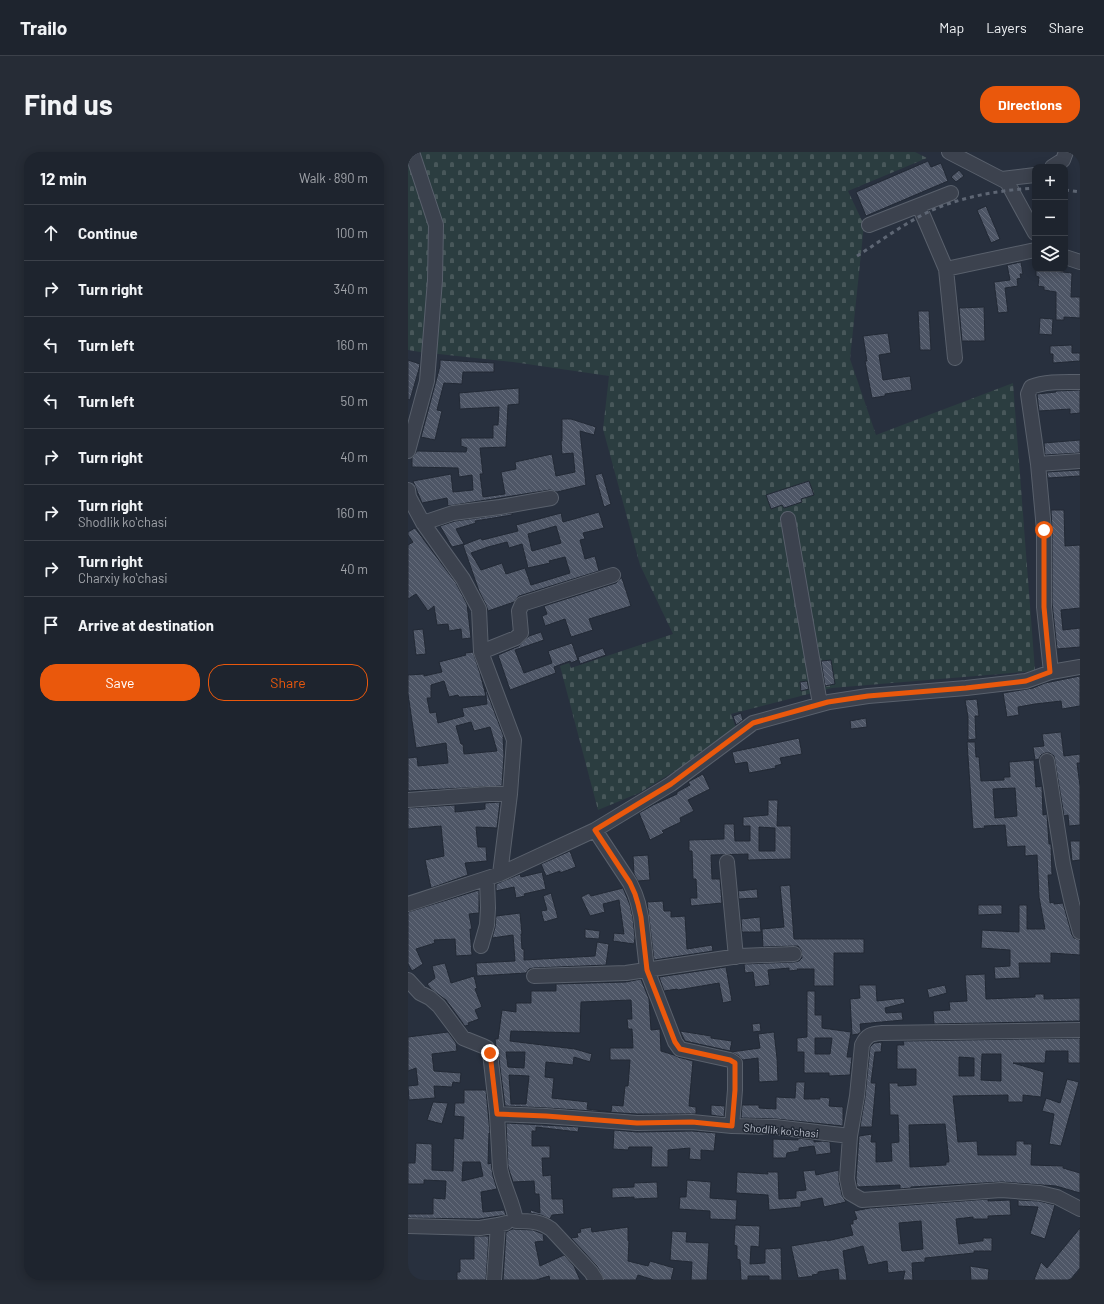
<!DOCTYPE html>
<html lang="en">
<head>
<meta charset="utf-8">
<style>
	:root { --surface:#1e242e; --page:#262c36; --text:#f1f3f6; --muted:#a1a4aa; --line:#3c414a; --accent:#ea580c }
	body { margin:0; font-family:Barlow,sans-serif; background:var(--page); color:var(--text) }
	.controls { position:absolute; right:12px; top:12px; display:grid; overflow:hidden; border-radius:8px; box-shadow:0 2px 10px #0003 }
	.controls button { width:36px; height:36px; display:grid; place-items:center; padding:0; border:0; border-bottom:1px solid var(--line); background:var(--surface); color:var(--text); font:20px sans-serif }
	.stop { position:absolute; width:12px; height:12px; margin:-9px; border:3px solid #ea580c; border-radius:50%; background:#fff }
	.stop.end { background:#ea580c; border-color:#fff; box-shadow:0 1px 4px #0008 }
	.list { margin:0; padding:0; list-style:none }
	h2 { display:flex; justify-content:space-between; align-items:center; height:52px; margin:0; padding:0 16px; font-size:17px }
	h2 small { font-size:13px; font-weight:400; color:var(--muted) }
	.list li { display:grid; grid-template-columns:26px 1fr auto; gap:12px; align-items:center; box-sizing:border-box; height:56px; padding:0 16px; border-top:1px solid var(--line) }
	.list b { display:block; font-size:15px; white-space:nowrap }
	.list p { margin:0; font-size:13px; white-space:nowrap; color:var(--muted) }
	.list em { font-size:13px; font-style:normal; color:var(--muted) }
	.actions { display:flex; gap:8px; padding:12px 16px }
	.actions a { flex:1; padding:9px 0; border:1px solid var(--accent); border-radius:16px; text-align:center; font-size:14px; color:var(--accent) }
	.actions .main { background:var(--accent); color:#fff }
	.icon { flex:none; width:22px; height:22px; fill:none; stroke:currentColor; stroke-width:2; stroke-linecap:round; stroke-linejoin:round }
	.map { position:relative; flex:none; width:672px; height:1128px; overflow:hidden; border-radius:16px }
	header { display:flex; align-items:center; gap:24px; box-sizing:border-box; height:56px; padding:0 20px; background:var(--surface); border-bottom:1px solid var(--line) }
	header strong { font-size:19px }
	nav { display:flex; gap:22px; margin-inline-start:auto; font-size:14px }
	.intro { display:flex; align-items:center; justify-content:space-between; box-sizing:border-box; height:96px; padding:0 24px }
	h1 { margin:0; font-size:28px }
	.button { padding:10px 18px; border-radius:16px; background:var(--accent); color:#fff; font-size:14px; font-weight:700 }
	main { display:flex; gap:24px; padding:0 24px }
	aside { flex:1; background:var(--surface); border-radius:16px; box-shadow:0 2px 10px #0003 }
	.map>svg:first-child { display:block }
	.cemetery { fill:url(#cemetery-stones) }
	.building { fill:url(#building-back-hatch); stroke:#222935; fill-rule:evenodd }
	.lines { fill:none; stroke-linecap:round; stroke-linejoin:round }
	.minor-casing { stroke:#59606c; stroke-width:16 }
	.minor { stroke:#3c424e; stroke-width:14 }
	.rail { stroke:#5e6674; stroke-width:3; stroke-dasharray:4 4; stroke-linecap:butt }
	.route { stroke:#ea580c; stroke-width:5 }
	.labels { text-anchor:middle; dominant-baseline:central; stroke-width:3; stroke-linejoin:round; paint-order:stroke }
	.street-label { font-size:11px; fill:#b8bdc9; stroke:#202733 }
</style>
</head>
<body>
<header>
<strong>Trailo</strong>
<nav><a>Map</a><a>Layers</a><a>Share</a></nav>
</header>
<div class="intro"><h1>Find us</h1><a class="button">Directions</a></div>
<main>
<aside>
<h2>12 min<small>Walk · 890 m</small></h2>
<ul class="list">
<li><svg class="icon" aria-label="ahead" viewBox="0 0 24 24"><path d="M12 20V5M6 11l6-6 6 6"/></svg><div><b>Continue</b></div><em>100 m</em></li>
<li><svg class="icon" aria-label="right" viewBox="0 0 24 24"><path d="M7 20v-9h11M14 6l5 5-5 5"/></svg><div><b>Turn right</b></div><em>340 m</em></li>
<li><svg class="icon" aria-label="left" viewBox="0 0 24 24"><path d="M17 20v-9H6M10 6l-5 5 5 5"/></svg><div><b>Turn left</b></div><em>160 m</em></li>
<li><svg class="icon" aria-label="left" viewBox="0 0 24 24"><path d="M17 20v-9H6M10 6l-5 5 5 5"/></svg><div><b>Turn left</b></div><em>50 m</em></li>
<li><svg class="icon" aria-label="right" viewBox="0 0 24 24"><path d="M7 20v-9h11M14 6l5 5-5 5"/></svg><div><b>Turn right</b></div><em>40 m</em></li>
<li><svg class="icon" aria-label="right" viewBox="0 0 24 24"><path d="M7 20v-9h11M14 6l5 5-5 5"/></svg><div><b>Turn right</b><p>Shodlik koʻchasi</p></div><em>160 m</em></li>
<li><svg class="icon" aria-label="right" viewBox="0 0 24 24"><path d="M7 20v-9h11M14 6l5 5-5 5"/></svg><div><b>Turn right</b><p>Charxiy koʻchasi</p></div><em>40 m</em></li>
<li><svg class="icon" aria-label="arrive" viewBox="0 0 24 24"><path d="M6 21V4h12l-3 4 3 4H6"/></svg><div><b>Arrive at destination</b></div></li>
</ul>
<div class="actions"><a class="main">Save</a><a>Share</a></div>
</aside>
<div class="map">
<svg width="672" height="1128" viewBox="0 0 672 1128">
	<defs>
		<pattern id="cemetery-stones" width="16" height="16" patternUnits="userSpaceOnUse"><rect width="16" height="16" fill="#2b3d40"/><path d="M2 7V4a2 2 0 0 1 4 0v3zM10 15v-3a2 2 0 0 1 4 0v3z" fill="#48575a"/></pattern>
		<pattern id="building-back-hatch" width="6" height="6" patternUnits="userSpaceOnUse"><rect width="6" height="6" fill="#4e5666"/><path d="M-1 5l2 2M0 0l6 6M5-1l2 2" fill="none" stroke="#656c7b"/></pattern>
	</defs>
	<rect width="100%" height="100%" fill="#28303e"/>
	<path class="cemetery" d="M0 0H507L519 6 440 39 456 73 442 207 468 283 605 231 627 519 424 536 323 562 328 576 288 606 231 641 190 658 152 514 161 511 163 516 265 482 232 413 195 277 201 224 105 210 12 200 0 198Z"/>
	<path class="building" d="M520 9 523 15 533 11 540 29 458 64 448 40Z
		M551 18 556 24 548 30 543 25Z
		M578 54 592 87 583 91 569 58Z
		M613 110 615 122H612L613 126 609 127 610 134 597 136 600 160 590 161 586 130 602 128 599 113Z
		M628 117 664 121 663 145H672V166L656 165V168H648V140L636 138V135L630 134 631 125 628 124Z
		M576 155 577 189H554L551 156Z
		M510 159H521L523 198H512Z
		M632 166 645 167 644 183 631 182Z
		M480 181 483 201 471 203 475 228 502 224 504 238 477 242V244L464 246 457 209H459L455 184Z
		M664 193V201H672V209L645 211V202H642V194Z
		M0 208 12 212 11 217 2 248 0 247Z
		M32 208 86 211V220H55L54 232 36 231 29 258 34 259 27 288 13 285 32 214Z
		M111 236V252L100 253 98 295 72 296 75 322H72L75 345 97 342 93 320 108 317 107 310 144 302 148 324 167 320 165 301 154 302 153 289H154V267H163L188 275 186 283 172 279 178 333 149 340 142 338 40 354 39 346 14 351 5 329 43 322 45 340 65 338 64 323 51 325 50 316 4 315V306L9 299 58 300 59 296 53 294V286H85V273H90L91 255 52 257 51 241Z
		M672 238V261L662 262V257L631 259 629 242 648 240V239Z
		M672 288V301L637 303 636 291Z
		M672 318V324L640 326 639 320Z
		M194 321 203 352 196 355 187 323Z
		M401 329 406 343 393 347 394 350 376 356 374 353 363 357 358 343Z
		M643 358H656L657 394 672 393V456L653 458 655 478 672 476V495L649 497 644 451V378Z
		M191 360 196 376 175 381 177 387 172 388 177 407 187 404 191 419 111 444 106 450 80 459 78 453 71 439 55 393 73 386 74 388 110 379 108 373 153 361 155 370ZM148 374 153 391 124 399 120 382ZM99 390 101 396 114 392 120 416 142 411 141 409 157 405 162 421 123 433 117 416 98 422 94 411 73 418 63 401 80 395Z
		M104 361V363L67 369 68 371 48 377 56 392 44 395 32 374 47 369Z
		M7 376 48 431 59 452 63 486 54 487 53 477 41 479 40 472 29 473 26 454 20 459 8 442 0 447V393L5 390 0 383V380Z
		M213 426H214L223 454 181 467 185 478 163 485 157 467 137 474 134 464 139 462 136 454 208 431Z
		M15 477 18 502 8 503 5 478Z
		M133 480 136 488 107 498 116 521 144 511 140 499 164 491 170 508 163 511 162 509 146 515 148 521 102 538 90 503 111 494 121 484Z
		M195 496 198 503 172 512 170 505Z
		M65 500 72 521 78 544 51 545 50 543 41 545 36 529 23 533V546H19L22 561 28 560 30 571 56 564 54 556 79 552 77 535 96 585H95L96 603 94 634 0 639V606L9 605 10 614 40 611 38 591 8 596 0 542V523L16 522V524L34 520 31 510 58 503 57 501ZM63 570 66 579 82 575 89 599 56 602 55 592H53L48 574Z
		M423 508 427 532 417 534 413 509Z
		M672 524V554L654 557 653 549 627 552 610 555 611 563 599 565 595 541 625 536 637 531Z
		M399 529 401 537 393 539 392 530Z
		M569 547 571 564H567L568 587 560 588V565L557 548Z
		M333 561 335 568 328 573 325 564Z
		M458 566 459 575 443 577 442 569Z
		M653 580 656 604 672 602V611H669L672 634V673L661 674 660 663 656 664 646 604 642 601H637L633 603 631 607 627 608 625 595 636 594 634 582Z
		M391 586 394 602 372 606 374 612 367 614 368 616 341 621 339 610 327 612 324 600Z
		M559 590H567L568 605H571L573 629 596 628V625H602L601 610 626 608 628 635 634 634 635 663 639 662 641 692H643L644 723H640L642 751 646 750V752L655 751 664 783 666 786 672 788V803L643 801V811H611L612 826 587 827 586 815 602 814V798L573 796 574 778 611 780V753H619V777H637L631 745 629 703 617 704V694L599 695 597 673 576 674 577 676 565 677ZM607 636 609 664 587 666 585 637Z
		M295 622 302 637 280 648 286 659 272 666 273 670 254 679 256 681 242 688 231 661 245 653 269 642V640L282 633 280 630Z
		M360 648H370L369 674H383V707L340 708V702L303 703 304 727H312L314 751 283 754 282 746H289L288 727H285L284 699H281V688L316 687V672H326L327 689H342V674H335V665L360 663ZM351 675 367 676V699H351Z
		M92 650 89 676 68 675 70 695H78L79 709 57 711 60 723 23 736 17 708 36 704 33 674 0 677V656L47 653V660L77 657V651Z
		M662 689H672V708L664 709Z
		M162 699 168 715 152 721V719L138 724 133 712Z
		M240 703 242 728 230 729 226 722 225 704Z
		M134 720 138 737 116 742 117 744 108 746 106 735 88 739V732L112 722 113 725Z
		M382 733 386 787H456V801H426V834H406V817H389L390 818 381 819V816L360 818 362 833 347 835 345 820 337 821 336 812 386 810 391 809 394 806 393 798 390 794 355 795 354 777 376 775 372 734Z
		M215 736 222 753 225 766 227 786 226 792 205 789 206 781 216 782 211 748 195 752 197 760 182 764 173 745 181 741 183 744Z
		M349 737 350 746 331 747 330 739Z
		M71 738V761L61 762 64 777H62L64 803 48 804 47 787 26 788 27 791 8 797 15 812 4 819 0 812V760Z
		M143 741 150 766 136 770 133 759 139 758 135 744Z
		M255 749 256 759H263V765L277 764 279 797 304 793 305 799 246 808 239 750Z
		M570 753H594V762L570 763Z
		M112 761 114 782H113L114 797H116V808L187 804 189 790 201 792 198 813 126 816 121 817 118 821 69 824 68 811 107 809 105 783 84 786 87 775 88 764Z
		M352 765 353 780H334L333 767Z
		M177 777 192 779 191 787 177 786Z
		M37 811 43 831 66 824 69 836 67 837 74 855 67 858 71 867 60 871 61 873 57 874 38 848 23 837 19 832 27 826 24 814Z
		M318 815 324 849 315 851 311 831 270 838 269 837 256 839 251 825Z
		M577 822 578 847 627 845V842H636V847L672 846V869L526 872 525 859 542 858 541 850 559 849 557 823Z
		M233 827 241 847 243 878 252 877 253 899 266 903 270 905 285 909 281 954 288 955V962H229L139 956 97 954 90 900 88 894 87 887H90L94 858 108 860V851H123V839H148V832L218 830ZM223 848 224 867H219L220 877H224L225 896H202V908H222L220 934H217L215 954 204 953 203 960 179 957 180 950 144 946 146 926 137 925 138 910 165 913 166 905 182 910 184 902 167 897 102 889 103 879 172 881 173 850ZM98 900H117L116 916 100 915ZM101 923 121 924 118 952H103Z
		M451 833H468L469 849 496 846 497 851 477 856 478 861 494 860 495 868 452 872 453 880 450 882 444 883 442 847 452 846Z
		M537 833 539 841 521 846 519 837Z
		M399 839H407V863H414V876L443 880 439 905H444L442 923 421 924V921H396V900H389V886L399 885ZM407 886H424L422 902H407Z
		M352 871 353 879 345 880 344 872Z
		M272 879 303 884V886L324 889 322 899 277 889Z
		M40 880 48 891 49 899 24 902 26 919 53 921 52 931 45 930 44 935 26 934 27 946 1 948 0 934 10 933 8 916 0 919V885Z
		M366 880 369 906 370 929 351 930 350 906 335 908 331 904 323 900 352 896 350 882Z
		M672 886V911H660V899H638L637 911H605L636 920 633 945 615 943V950H600V943L545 944 550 990 569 989 570 1003H608V989H616V992H624L623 1013 655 1014V1016L672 1021V1041L648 1034 594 1030 503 1035V1036L492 1037V1033L449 1035 448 1026 451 984 464 982 463 990H468V1010L484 1009 483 991 491 990 490 963H482L481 931H490V934L508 933V917H489V893H496L495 889ZM574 902H593V929L573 928ZM551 905 566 906V924H551ZM537 972 541 1010H538V1013L502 1015 501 973Z
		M474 890 473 900H467L463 931H468L464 975H452L457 945 462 895 466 891Z
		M659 927 671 930 653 994 641 992 646 962 634 959 638 946 652 951Z
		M388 930H397L396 947H412V945L422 946 421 954 435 955V974L368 967 333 966 334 953H351V956L368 957V945L387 946Z
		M56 938H78L82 981H81L80 1012 83 1011 85 1024 89 1037 73 1040 75 1060 96 1058 98 1063 71 1067 0 1066V1062H25V1046L37 1047 38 1029 16 1028V1032H0V1011H7L8 991 24 992V1018L45 1019 46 986 55 987 56 965 46 964 47 951H56ZM55 1010H72L75 1024 54 1029Z
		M25 950 40 951 34 972 19 968Z
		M303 953 317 954 316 965 303 963Z
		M98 971 171 975 170 980 128 975V979H124V994H142V1006H134L135 1024 143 1023 144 1047H155L156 1062 144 1063 142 1067 133 1063 122 1061 123 1058 132 1061 131 1042H127L126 1029 105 1030 100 1015Z
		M206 978 229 980 284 979 308 981 306 999 293 998V1008L281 1007 282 996 260 998V1015H243L244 995H221L220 998 205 997Z
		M390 986 406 988V990L415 989 422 990 423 1001 408 1003 406 994 391 996V999L379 1001 378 1006H365V987L390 988Z
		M407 1018 408 1023 431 1018V1029L434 1043 438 1050 416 1055 414 1046 393 1050V1055L361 1058 360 1043 328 1041 329 1020 360 1022 359 1020H370L371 1047 388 1046V1039L398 1038 395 1019Z
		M279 1028 303 1030 302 1046 329 1048 328 1068 302 1067V1059L271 1057 272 1045H278Z
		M249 1030 250 1046 226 1047V1045L204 1046V1036L226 1035V1031Z
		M580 1047V1049L602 1048 603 1063 580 1064V1067H565V1065L548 1067 551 1092 573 1089H575V1086H584V1099H566V1101L517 1106V1110L504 1111 505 1128H495L497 1119 480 1121 479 1109 460 1113 455 1094 435 1099 439 1128H431L430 1117 410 1120V1122L404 1123 405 1124 390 1126 383 1094 419 1088V1089L445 1083 442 1072H445V1068L449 1067 446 1059 462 1056ZM513 1069 515 1097 494 1099 491 1071Z
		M610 1048 631 1049 647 1053 637 1087 622 1082 630 1055 610 1054Z
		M327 1073 352 1074 351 1095 343 1094 342 1112 357 1111V1097L373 1096 374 1128H361V1124H340V1128H333L332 1108 329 1107V1094L326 1093Z
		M183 1075 184 1080 220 1075V1089H221L220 1109 240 1114 242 1109 266 1116 263 1128H246L230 1123 228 1128H196L189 1114 163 1086 170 1085 169 1081 173 1080 172 1077Z
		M672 1076V1116L662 1128H626L633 1110 639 1116Z
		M104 1077 125 1078 135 1082 136 1089 127 1090 132 1114 156 1103 166 1114 172 1128H142L141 1124 128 1128H95L98 1080Z
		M264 1079 279 1080 278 1090 301 1091 299 1128H283L284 1110 262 1108Z
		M66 1084H81L78 1128H49V1120H52V1107H66Z
		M562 1114 581 1117 580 1128H563Z"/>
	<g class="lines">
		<g class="minor-casing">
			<path id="minor" d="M541 0 599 30 627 81
				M644 15 655 8 658 0
				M594 27 627 23
				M511 54 538 117 547 206
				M461 73 543 41
				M657 105 672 110
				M538 117 627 98
				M0 299 19 229 27 128 28 73 4 0
				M630 312 672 309
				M0 338 1 345 15 371 55 427 71 457 73 500 106 588 102 642 92 722
				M380 367 412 552
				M15 371 45 361 92 355 143 346
				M73 500 108 486 113 481 111 459 114 452 205 423
				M643 520 672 515
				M639 609 655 712 664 752 672 780
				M0 648 80 642H102
				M187 678 222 731 227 742 230 751 233 765 239 818 267 890 272 897 322 908 327 911V938L324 974
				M319 710 328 805
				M0 752 92 722 187 678 263 632 345 571 421 550 460 544 558 536 618 529 643 520 636 455V378L630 312 620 242 623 235C638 229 656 230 672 230
				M73 794 79 773 80 756 79 727
				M126 824 218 821 331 804 386 802
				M0 828 12 841 22 846 31 854 55 886 75 894 79 896 82 901 89 962 92 1016C95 1034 105 1050 108 1069 121 1069 132 1069 143 1077L183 1120 188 1128
				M672 878 474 881C464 882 459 882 454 893L449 944 442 984 439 1027 442 1041 454 1048 593 1038 632 1041 649 1045 672 1057
				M89 962 138 964 229 971 284 970 324 974 367 975 442 984
				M0 1074 72 1076 90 1073
				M86 1128 90 1073 98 1071"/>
		</g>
		<use href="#minor" class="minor"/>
		<path class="rail" d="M657 38 672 40
			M449 104C476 87 503 66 534 54 564 43 595 38 627 36"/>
	</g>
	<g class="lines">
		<path class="route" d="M82 901 89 962 138 964 229 971 284 970 324 974 327 938V911L322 908 272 897 267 890 239 818 233 765 230 752 227 742 222 731 187 678 263 632 345 571 420 550 460 544 558 536 618 529 642 520 636 455V378"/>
	</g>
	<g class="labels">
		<g class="street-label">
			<text transform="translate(373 978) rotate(5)">Shodlik koʻchasi</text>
		</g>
	</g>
</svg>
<div class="controls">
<button>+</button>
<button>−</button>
<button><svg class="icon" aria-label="layers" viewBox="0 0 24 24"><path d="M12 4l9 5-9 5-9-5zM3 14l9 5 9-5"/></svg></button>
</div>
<div class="stop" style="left:636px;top:378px"></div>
<div class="stop end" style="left:82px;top:901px"></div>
</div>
</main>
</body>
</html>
